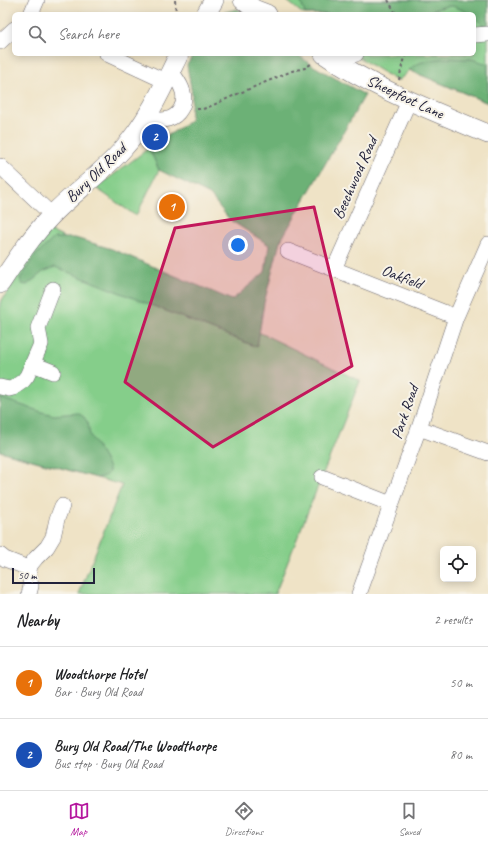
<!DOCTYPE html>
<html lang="en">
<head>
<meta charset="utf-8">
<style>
	:root { --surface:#fff; --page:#f2f2f2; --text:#202124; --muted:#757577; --line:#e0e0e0; --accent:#b5179e }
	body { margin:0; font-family:Caveat,sans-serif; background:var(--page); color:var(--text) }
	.controls { position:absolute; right:12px; bottom:12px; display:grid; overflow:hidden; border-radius:6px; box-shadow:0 2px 10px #0003 }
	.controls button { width:36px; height:36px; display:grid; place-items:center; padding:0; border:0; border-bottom:1px solid var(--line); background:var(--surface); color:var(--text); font:20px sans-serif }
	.scale { position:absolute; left:12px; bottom:10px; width:83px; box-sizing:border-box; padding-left:4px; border:2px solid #22223b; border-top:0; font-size:11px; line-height:14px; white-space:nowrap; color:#22223b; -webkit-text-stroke:3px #f7f3e8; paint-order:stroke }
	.you { position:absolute; left:238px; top:245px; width:14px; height:14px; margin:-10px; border:3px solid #fff; border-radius:50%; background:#1a73e8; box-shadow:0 0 0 6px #1a73e833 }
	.badge { display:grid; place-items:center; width:26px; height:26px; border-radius:50%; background:var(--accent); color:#fff; font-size:13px; font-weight:700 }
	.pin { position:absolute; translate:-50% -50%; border:2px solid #fff; box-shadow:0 1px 4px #0006 }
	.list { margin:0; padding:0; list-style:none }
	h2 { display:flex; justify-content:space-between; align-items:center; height:52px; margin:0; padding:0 16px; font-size:17px }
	h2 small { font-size:13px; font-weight:400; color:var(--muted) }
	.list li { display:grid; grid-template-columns:26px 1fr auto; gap:12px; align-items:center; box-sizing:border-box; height:72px; padding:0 16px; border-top:1px solid var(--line) }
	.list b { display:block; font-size:15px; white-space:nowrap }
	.list p { margin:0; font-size:13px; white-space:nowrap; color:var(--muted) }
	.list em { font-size:13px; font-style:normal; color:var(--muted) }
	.icon { flex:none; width:22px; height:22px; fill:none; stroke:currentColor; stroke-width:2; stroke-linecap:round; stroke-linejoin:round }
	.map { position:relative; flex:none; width:488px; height:594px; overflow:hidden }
	.search { position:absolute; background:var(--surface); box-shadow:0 2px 10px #0003; left:12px; right:12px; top:12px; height:44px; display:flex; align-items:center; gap:10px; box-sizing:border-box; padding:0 14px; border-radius:6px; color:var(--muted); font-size:15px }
	.sheet { height:196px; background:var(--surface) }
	nav { display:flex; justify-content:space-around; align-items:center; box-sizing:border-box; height:56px; border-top:1px solid var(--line); background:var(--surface); font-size:11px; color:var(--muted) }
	nav a { display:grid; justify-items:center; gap:2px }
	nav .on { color:var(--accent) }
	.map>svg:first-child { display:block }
	.green { fill:#85ce8a; stroke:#547862 }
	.forest { fill:#6cb176; stroke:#476a58 }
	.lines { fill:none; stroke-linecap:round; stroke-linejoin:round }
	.minor-casing { stroke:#6a666c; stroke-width:16 }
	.major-casing { stroke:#6a666c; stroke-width:20 }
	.path { stroke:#6a666c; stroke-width:2; stroke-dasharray:3 3; stroke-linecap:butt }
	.minor { stroke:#fff; stroke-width:15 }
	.major { stroke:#fff; stroke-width:19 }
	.marked { fill:#c2185b; fill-opacity:0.2; stroke:#c2185b; stroke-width:3; stroke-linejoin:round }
	.labels { text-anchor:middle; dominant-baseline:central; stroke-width:4; stroke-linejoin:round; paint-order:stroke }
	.street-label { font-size:16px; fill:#22223b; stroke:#f7f3e8 }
</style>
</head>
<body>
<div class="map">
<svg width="488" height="594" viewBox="0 0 488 594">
	<rect width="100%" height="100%" fill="#f7f3e8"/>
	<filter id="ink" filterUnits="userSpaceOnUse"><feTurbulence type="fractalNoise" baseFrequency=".025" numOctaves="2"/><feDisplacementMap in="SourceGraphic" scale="8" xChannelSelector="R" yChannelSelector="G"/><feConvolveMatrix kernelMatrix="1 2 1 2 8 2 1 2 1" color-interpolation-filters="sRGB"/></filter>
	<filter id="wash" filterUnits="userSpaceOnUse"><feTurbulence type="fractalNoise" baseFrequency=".012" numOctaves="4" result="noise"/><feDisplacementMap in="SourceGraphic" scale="16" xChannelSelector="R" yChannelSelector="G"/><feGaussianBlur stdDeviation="0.9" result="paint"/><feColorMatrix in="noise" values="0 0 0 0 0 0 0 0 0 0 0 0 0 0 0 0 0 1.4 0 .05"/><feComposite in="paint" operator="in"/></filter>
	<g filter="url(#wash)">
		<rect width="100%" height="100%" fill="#efe3c6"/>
		<path class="green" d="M286 0H488V103L409 70 405 75 397 81 353 54H474V14H303Z
			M149 148 159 170 136 216 96 188Z
			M50 231C153 281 256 331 360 381L275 594H79L122 485 0 451V303L31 255Z"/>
		<path class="forest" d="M300 0H488V29L474 17V14C466 14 460 7 451 6 441 6 432 12 422 13 383 15 344 14 305 14Z
			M238 9 244 14H220L221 13Z
			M194 54H297L310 64 365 95 280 242 264 303 257 347 55 267 43 272 27 285 22 284 20 279 34 257 54 238H75L112 249 232 300 265 272 269 245 230 220 210 195 159 170 149 148 190 121 192 94 187 65Z
			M445 58 472 59 488 64V103L409 70C418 60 433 60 445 58Z
			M0 398 42 412 54 415 78 413 84 417 88 423 90 435 104 458 109 468V473L105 476 97 478 0 451Z"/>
	</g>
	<g filter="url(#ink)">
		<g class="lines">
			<g class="minor-casing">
				<path id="minor" d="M31 14 37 0
					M474 35 488 34
					M0 42 14 29
					M107 54 165 81
					M334 61 356 54
					M146 117C152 119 161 121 168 119 179 116 186 104 183 92 181 84 175 77 171 71
					M0 166 52 215
					M288 251 456 317
					M334 269 409 101
					M33 364 53 372
					M0 387 9 389 13 388 23 381 27 376 41 344 38 328 53 289
					M419 428 488 453
					M322 477 391 504
					M0 555 5 559 28 568 36 558 47 547 53 537 57 519 62 506
					M28 568 31 586 29 594
					M359 594 419 428 456 317 488 244"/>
			</g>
			<g class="major-casing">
				<path id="major" d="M243 0 254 9 267 14
					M206 14 214 0
					M324 54C374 89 432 110 488 134
					M0 284C16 260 31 237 51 216 73 193 100 175 122 150 147 123 163 87 179 54"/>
			</g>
			<path class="path" d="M175 0 176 14
				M388 0 396 14
				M399 80 403 61 406 54
				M197 109H203L211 106 235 95 292 71 305 68 311 64"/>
			<use href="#minor" class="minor"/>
			<use href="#major" class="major"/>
		</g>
	</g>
	<path class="marked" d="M314 207 352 366 213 447 125 382 175 228Z"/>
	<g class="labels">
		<g class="street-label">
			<text transform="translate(405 97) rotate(25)">Sheepfoot Lane</text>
			<text transform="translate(96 173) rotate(-44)">Bury Old Road</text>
			<text transform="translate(355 178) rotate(-66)">Beechwood Road</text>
			<text transform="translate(402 277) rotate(21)">Oakfield</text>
			<text transform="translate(405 412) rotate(-71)">Park Road</text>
		</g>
	</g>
</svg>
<div class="controls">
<button><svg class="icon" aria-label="locate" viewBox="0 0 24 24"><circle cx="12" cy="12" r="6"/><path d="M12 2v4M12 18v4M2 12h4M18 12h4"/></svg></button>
</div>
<div class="scale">50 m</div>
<div class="you"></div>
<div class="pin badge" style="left:172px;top:207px;background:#e8710a">1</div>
<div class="pin badge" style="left:155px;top:137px;background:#1a4fb4">2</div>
<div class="search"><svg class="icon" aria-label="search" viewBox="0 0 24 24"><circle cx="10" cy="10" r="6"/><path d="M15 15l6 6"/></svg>Search here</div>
</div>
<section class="sheet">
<h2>Nearby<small>2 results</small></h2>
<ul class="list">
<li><span class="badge" style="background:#e8710a">1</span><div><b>Woodthorpe Hotel</b><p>Bar · Bury Old Road</p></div><em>50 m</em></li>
<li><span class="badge" style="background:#1a4fb4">2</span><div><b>Bury Old Road/The Woodthorpe</b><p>Bus stop · Bury Old Road</p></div><em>80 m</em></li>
</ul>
</section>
<nav>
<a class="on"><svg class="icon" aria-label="map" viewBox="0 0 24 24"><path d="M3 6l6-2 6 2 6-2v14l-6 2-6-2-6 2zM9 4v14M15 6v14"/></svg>Map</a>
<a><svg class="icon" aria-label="directions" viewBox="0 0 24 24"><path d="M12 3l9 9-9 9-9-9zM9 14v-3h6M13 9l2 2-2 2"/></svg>Directions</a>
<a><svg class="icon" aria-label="saved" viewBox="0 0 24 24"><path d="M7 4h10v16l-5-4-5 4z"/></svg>Saved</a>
</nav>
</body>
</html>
